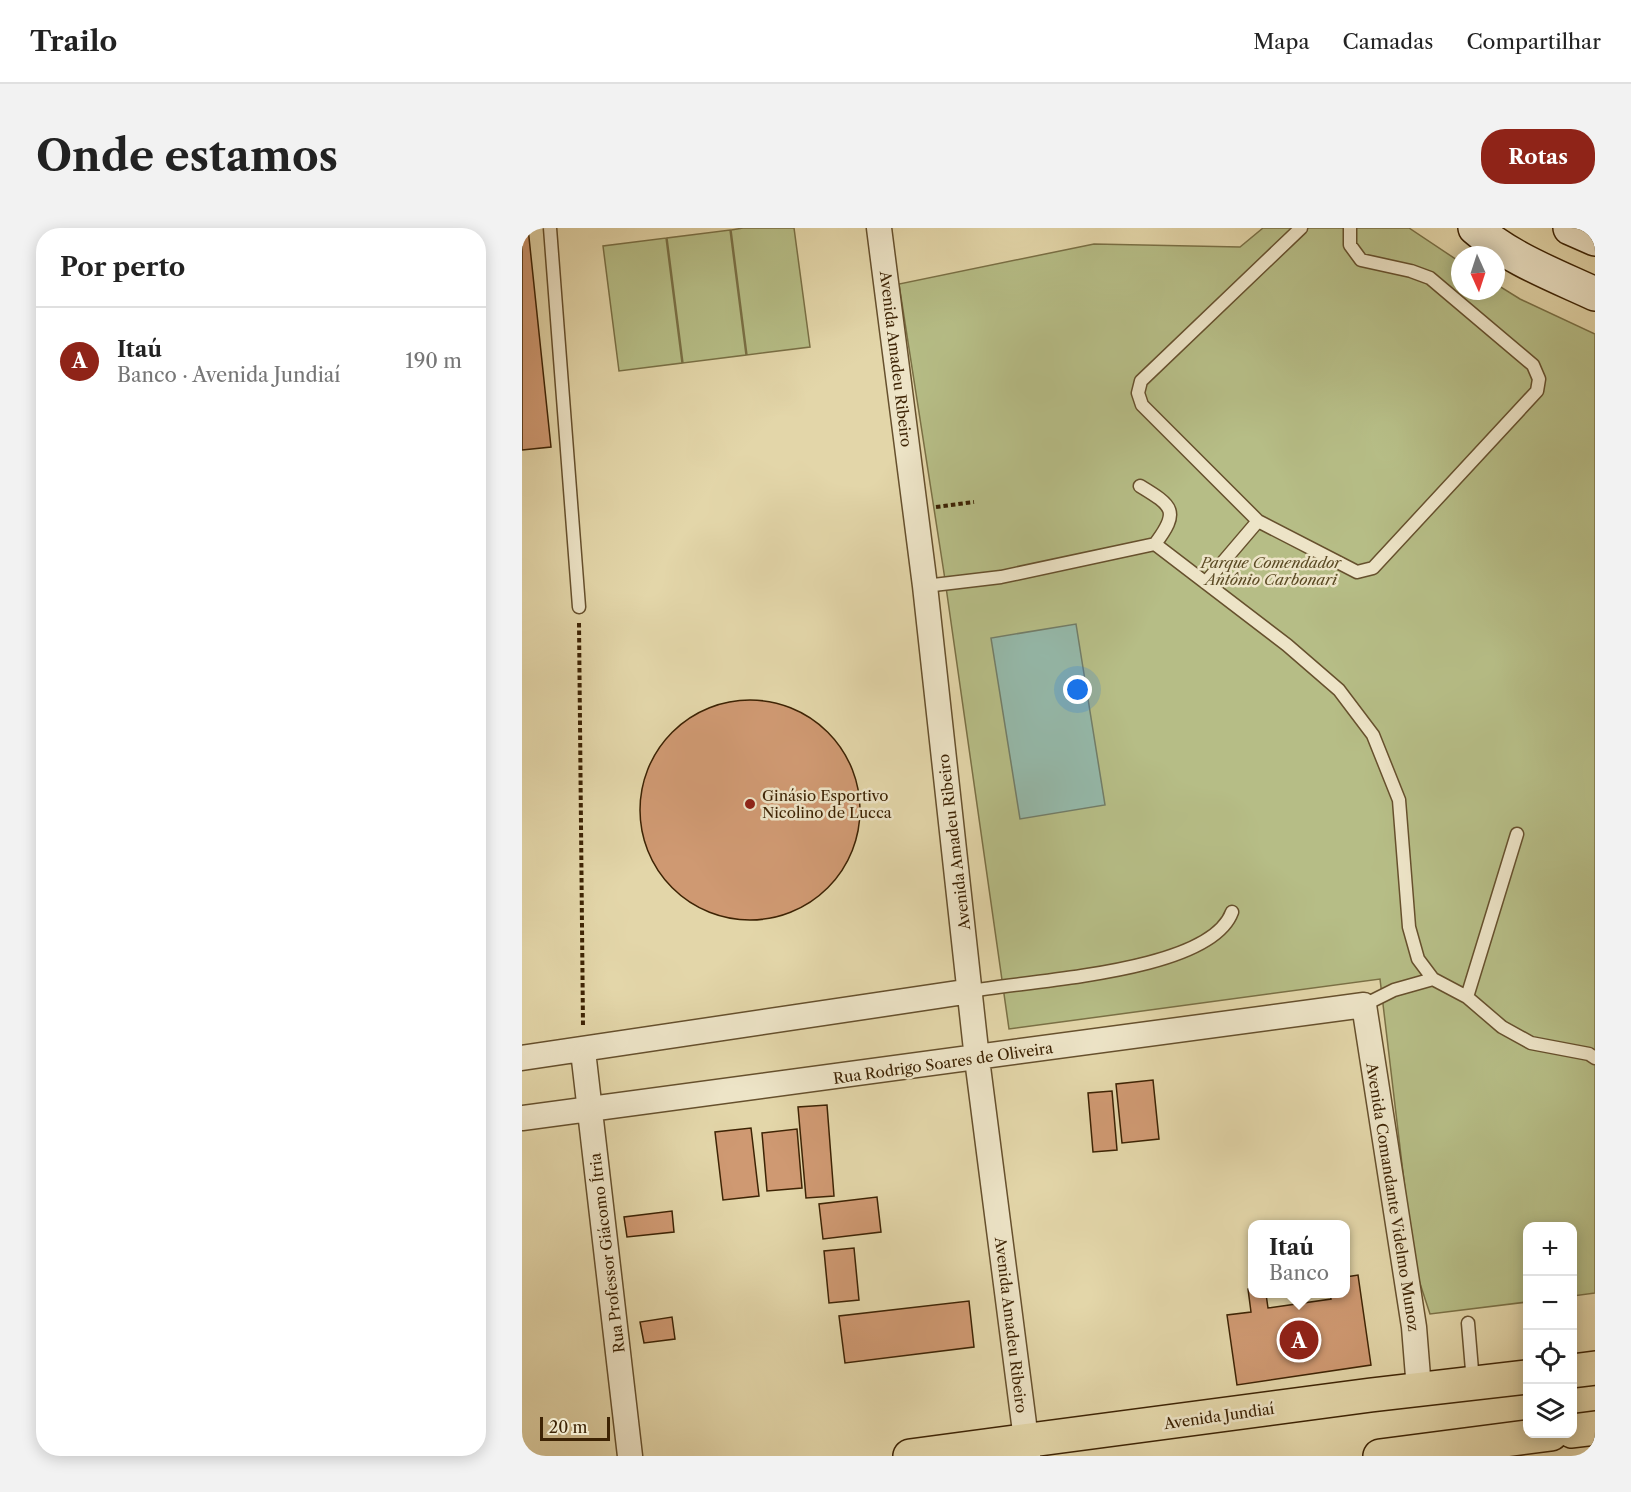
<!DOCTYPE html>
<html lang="pt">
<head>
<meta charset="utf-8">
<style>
	:root { --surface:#fff; --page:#f2f2f2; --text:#222; --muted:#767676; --line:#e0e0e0; --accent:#8f2418 }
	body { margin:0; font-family:"Libre Caslon Text",serif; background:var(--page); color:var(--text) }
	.controls { position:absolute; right:18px; bottom:18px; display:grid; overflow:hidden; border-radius:12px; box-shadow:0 3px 15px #0003 }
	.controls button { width:54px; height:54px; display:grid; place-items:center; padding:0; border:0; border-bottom:2px solid var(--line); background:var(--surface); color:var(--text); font:30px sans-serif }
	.compass { position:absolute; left:929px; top:18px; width:54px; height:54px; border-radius:50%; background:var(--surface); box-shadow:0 3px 15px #0003; rotate:177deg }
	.scale { position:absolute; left:18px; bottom:15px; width:70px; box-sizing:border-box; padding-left:6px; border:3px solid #3d2304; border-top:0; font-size:16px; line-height:21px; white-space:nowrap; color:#3d2304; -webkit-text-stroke:4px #ede4c7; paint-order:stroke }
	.you { position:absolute; left:556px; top:462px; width:21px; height:21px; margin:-15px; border:4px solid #fff; border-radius:50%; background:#1a73e8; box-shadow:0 0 0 9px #1a73e833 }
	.badge { display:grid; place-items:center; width:39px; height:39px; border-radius:50%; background:var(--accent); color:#fff; font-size:20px; font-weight:700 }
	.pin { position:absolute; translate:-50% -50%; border:3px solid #fff; box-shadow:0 2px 6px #0006 }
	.popup { position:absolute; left:726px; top:992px; width:102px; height:78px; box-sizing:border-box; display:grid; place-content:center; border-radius:12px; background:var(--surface); filter:drop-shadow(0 2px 4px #0005); font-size:20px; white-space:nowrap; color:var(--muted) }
	.popup b { font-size:22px; color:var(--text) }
	.popup::after { content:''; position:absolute; left:50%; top:100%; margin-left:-12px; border:12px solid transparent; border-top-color:var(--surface) }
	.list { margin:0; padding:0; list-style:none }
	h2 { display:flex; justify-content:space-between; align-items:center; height:78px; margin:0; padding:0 24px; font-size:26px }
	h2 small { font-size:20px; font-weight:400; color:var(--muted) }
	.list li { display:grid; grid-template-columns:39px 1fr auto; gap:18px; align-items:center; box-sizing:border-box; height:108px; padding:0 24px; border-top:2px solid var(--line) }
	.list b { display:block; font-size:22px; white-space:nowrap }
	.list p { margin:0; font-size:20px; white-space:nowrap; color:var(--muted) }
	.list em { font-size:20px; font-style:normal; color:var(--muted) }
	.icon { flex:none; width:33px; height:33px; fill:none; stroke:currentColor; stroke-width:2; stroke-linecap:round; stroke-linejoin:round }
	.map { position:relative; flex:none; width:1073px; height:1228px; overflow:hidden; border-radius:24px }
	header { display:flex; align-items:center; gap:36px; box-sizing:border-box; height:84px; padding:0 30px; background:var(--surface); border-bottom:2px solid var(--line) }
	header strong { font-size:28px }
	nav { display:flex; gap:33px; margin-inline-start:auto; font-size:21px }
	.intro { display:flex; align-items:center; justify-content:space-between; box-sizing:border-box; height:144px; padding:0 36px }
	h1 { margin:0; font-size:42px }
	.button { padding:15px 27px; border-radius:24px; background:var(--accent); color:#fff; font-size:21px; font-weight:700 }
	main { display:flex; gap:36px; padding:0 36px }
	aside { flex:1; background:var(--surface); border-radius:24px; box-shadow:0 3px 15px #0003 }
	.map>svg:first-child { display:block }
	.green { fill:#b6bd86; stroke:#7a7045; stroke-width:1.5 }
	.water { fill:#95b9aa; stroke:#727d68; stroke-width:1.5 }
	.building { fill:#cf9972; stroke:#3d2304; stroke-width:1.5 }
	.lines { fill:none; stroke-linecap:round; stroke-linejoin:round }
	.lane-casing { stroke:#66502d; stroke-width:15 }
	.street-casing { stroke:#66502d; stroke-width:27 }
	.secondary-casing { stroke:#3d2304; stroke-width:36 }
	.primary-casing { stroke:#3d2304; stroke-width:36 }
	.path { stroke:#3d2304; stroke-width:4; stroke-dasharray:4.5 3; stroke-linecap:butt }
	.lane { stroke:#ede4c7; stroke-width:12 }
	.street { stroke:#ede4c7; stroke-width:24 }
	.secondary { stroke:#ede4c7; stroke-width:33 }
	.primary { stroke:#e3d6a9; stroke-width:33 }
	.poi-dot { fill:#8f2418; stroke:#ede4c7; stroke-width:2 }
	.labels { text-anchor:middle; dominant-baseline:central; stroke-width:5; stroke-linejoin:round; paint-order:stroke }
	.street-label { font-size:15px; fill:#3d2304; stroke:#ede4c7 }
	.park-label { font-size:15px; font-style:italic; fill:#5b4a24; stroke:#ede4c7 }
	.poi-label { font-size:15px; fill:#3d2304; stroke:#ede4c7; text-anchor:start }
</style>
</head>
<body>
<header>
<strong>Trailo</strong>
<nav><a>Mapa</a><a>Camadas</a><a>Compartilhar</a></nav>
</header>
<div class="intro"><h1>Onde estamos</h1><a class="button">Rotas</a></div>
<main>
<aside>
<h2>Por perto<small></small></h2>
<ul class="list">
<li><span class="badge">A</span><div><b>Itaú</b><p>Banco · Avenida Jundiaí</p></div><em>190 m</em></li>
</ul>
</aside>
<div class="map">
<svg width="1073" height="1228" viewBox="0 0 1073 1228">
	<rect width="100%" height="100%" fill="#e3d6a9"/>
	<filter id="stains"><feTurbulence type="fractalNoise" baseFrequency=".00333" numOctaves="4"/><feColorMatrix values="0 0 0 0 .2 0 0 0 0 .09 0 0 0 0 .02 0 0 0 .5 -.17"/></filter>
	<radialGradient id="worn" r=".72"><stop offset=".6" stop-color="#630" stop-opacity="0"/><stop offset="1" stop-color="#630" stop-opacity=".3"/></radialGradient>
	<path class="green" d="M221 0H272L288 119 225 127 209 2Z
		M741 0H887L938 34V63H974V56L998 71 1073 106V1065L1051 1068 1050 998H1005V1074L908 1086 892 1037 858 751 487 801 422 345 377 56 572 16 718 19Z
		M208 2 224 127 161 135 145 10Z
		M144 10 160 135 97 143 81 18Z"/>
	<path class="water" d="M554 396 583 577 498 591 469 410Z"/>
	<path class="building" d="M0 0H6L29 219 0 222Z
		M118 582a110 110 0 1 1 220 0a110 110 0 1 1-220 0Z
		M631 852 637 911 600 915 594 856Z
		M590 863 595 922 571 924 566 865Z
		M305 877 312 968 284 970 276 879Z
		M229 900 237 968 201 972 193 904Z
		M275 901 280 960 245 963 240 905Z
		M355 969 359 1004 301 1011 297 976Z
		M150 983 152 1004 105 1009 102 989Z
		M332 1020 337 1072 307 1075 302 1023Z
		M836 1047 849 1137 715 1157 705 1087 729 1084 726 1061 730 1060V1066H744L746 1080 809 1071 808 1066H824V1049Z
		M447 1073 452 1119 323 1135 317 1088Z
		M150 1089 153 1111 122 1115 118 1094Z"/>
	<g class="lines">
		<g class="lane-casing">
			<path id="lane" d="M28 0 57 379
				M779 0 619 153 616 165 620 177 736 293 835 344 851 340 1015 163 1017 151 1011 137 908 50 889 43 839 32 828 17V0
				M618 258C651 278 658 283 633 316
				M684 354 736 293
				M403 358 479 349 633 316 765 417 817 462 851 507 877 572 887 699 896 731 911 751 872 762 842 777
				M995 606 945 769 980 799 1009 815 1067 826 1073 830
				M911 751 945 769
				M449 763C507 752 688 745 710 684
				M946 1095 951 1154"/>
		</g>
		<g class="street-casing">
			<path id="street" d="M357 0 403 358 455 831 506 1227
				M61 823 108 1228
				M0 830 449 763
				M0 890 842 777 892 1099 897 1161"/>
		</g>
		<g class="secondary-casing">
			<path id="secondary" d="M953 0C987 30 1032 47 1073 66
				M1048 0 1073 11"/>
		</g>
		<g class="primary-casing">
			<path id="primary" d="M1050 1143 1073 1140
				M1050 1203 1073 1200
				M388 1228 849 1167 1005 1149
				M858 1228 1029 1206"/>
		</g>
		<path class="path" d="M414 279 452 274
			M57 395 61 798"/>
		<use href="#lane" class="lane"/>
		<use href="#street" class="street"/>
		<use href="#secondary" class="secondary"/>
		<use href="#primary" class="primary"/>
	</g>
	<circle class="poi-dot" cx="228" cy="576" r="6"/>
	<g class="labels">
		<g class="street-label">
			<text transform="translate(374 131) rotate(83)">Avenida Amadeu Ribeiro</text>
			<text transform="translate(432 614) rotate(-97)">Avenida Amadeu Ribeiro</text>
			<text transform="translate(421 835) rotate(-8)">Rua Rodrigo Soares de Oliveira</text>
			<text transform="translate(871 969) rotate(81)">Avenida Comandante Videlmo Munoz</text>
			<text transform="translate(85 1025) rotate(-97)">Rua Professor Giácomo Ítria</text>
			<text transform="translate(489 1097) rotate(83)">Avenida Amadeu Ribeiro</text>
			<text transform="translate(697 1188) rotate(-8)">Avenida Jundiaí</text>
		</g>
		<g class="park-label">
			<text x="749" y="334">Parque Comendador<tspan x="749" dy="17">Antônio Carbonari</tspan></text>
		</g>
		<g class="poi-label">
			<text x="240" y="567">Ginásio Esportivo<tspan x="240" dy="17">Nicolino de Lucca</tspan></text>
		</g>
	</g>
	<rect width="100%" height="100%" filter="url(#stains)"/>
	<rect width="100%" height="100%" fill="url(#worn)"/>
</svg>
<div class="controls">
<button>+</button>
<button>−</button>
<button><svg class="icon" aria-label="locate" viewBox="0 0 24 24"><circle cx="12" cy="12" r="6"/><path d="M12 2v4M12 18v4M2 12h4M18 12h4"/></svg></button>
<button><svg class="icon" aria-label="layers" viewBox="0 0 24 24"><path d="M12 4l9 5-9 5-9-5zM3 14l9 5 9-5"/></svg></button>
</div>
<svg class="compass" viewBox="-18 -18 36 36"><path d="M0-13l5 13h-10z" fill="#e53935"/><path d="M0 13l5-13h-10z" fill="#767676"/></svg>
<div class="scale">20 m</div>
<div class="you"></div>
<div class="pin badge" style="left:777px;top:1112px">A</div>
<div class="popup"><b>Itaú</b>Banco</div>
</div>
</main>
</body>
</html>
